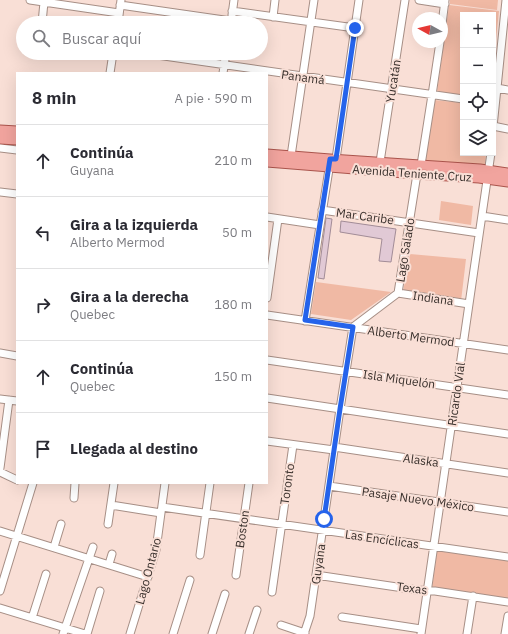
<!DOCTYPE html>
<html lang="es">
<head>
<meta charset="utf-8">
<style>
	:root { --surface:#fff; --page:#f2f2f3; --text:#2b2b33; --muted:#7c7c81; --line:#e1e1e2 }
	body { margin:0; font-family:"IBM Plex Sans",sans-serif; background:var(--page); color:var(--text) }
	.controls { position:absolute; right:12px; top:12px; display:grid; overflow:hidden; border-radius:0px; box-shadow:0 4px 16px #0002 }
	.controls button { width:36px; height:36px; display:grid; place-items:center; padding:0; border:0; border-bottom:1px solid var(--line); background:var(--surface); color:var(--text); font:20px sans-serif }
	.compass { position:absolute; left:412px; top:12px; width:36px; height:36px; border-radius:50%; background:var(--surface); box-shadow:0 4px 16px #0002; rotate:278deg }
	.stop { position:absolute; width:12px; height:12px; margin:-9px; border:3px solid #2563eb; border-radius:50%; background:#fff }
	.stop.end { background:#2563eb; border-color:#fff; box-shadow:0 1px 4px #0008 }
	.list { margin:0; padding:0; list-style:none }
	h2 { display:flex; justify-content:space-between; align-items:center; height:52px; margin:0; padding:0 16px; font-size:17px }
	h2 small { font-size:13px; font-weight:400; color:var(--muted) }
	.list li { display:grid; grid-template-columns:26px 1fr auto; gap:12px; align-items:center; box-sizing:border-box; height:72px; padding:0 16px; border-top:1px solid var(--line) }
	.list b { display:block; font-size:15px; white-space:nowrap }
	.list p { margin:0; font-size:13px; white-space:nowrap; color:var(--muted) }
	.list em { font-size:13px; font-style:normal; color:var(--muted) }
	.icon { flex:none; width:22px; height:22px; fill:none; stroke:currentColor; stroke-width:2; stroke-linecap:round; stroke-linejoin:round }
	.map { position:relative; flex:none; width:508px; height:634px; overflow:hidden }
	.search { position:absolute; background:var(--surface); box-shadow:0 4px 16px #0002; left:16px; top:16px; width:252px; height:44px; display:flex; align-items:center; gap:10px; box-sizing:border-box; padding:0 14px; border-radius:22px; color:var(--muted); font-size:15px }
	.panel { position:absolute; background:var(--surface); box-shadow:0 4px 16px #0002; left:16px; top:72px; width:252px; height:412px; border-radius:0px }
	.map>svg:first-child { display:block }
	.green { fill:#f0b9a4 }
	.building { fill:#e1c9d5; stroke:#a28c97 }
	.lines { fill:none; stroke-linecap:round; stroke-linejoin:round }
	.minor-casing { stroke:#a78f86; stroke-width:9 }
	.major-casing { stroke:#aa544c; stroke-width:11 }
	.minor { stroke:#fff; stroke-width:7 }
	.major { stroke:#f1a49e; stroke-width:9 }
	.route { stroke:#2563eb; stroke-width:5 }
	.labels { text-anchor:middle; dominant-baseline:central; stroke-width:4; stroke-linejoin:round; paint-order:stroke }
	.street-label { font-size:12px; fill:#382f2b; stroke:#f9dfd6 }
</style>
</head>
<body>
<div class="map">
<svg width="508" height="634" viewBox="0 0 508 634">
	<rect width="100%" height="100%" fill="#f9dfd6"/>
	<path class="green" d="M450 0H498L497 10 450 4Z
		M449 5 499 11 493 67V15H463V95L437 92Z
		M434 100 463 103V153H486L485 165 425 162Z
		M441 201 473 206 471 225 439 220Z
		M410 254 466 259 461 301 403 292Z
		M316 282 391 292 351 320 311 314Z
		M437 551 508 560V599L432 589Z"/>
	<path class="building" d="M326 218 332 219 324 279 318 278Z
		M341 221 396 229 391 262 379 261 382 239 340 232Z"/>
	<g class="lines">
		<g class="minor-casing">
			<path id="minor" d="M30 0 119 13
				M419 0 445 4
				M120 5 231 21
				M232 11 355 28
				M232 15 234 0
				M273 17 275 0
				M42 23 44 2
				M118 23 121 0
				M442 24 445 0
				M143 53 463 99
				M110 73 113 53
				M223 73 226 53
				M497 88 508 90
				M493 126 508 129
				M493 127 506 0
				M0 148 17 150
				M291 156 314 0
				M336 159 359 0
				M380 162 405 0
				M421 165 432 95 440 42
				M0 192 17 194
				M322 210 479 233
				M482 216 508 220
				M267 217 320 225
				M398 293 469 304
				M267 298 278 219
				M267 315 508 350
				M305 321 330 163
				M0 353 17 356
				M267 360 508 395
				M267 398 508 434
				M0 399 17 401
				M267 441 334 450
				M334 447 508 473
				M0 468 9 400
				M0 472 17 480
				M329 486 508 512
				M74 498 75 483
				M111 505 161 513
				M162 507 508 557
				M108 524 114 483
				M0 531 148 577
				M54 547 61 524
				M200 555 210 483
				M109 564 112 554
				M236 575 249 483
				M316 575 417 590 435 591 508 602
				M0 591 33 483
				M272 592 293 445
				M0 608 85 634
				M342 617 421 629
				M32 618 46 574
				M281 625 305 633
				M63 634 93 547
				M87 634 100 591
				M130 634 156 550 165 483
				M173 634 190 580
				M212 634 225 594
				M249 634 257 610
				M304 634 310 616 340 409 353 327 398 293 417 174
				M421 634 491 153
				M467 634 473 596
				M505 634 508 616"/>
		</g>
		<g class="major-casing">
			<path id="major" d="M0 130 17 131
				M0 139 17 140
				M267 154 330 159 480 169 508 173
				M267 162 417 174 479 178 508 182"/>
		</g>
		<use href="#minor" class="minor"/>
		<use href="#major" class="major"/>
	</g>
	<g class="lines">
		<path class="route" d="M324 519 340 409 353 327 305 320 330 159H336L355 28"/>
	</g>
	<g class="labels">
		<g class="street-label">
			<text transform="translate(303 77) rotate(8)">Panamá</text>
			<text transform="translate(393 81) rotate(-81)">Yucatán</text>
			<text transform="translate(412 173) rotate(4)">Avenida Teniente Cruz</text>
			<text transform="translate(365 216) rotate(8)">Mar Caribe</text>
			<text transform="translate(405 250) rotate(-81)">Lago Salado</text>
			<text transform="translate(433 298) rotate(8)">Indiana</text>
			<text transform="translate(411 336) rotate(8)">Alberto Mermod</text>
			<text transform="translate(399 379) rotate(8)">Isla Miquelón</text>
			<text transform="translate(456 394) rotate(-82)">Ricardo Vial</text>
			<text transform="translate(421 460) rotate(8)">Alaska</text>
			<text transform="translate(287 484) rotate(-82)">Toronto</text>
			<text transform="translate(418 499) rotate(8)">Pasaje Nuevo México</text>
			<text transform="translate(242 529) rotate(-82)">Boston</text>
			<text transform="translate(382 539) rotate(8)">Las Encíclicas</text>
			<text transform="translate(318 564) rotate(-82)">Guyana</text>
			<text transform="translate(148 571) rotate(-75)">Lago Ontario</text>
			<text transform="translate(412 588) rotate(7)">Texas</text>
		</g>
	</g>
</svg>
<div class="controls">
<button>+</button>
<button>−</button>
<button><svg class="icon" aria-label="locate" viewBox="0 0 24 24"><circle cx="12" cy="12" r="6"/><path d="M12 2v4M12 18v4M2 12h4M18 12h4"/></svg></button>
<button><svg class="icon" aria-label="layers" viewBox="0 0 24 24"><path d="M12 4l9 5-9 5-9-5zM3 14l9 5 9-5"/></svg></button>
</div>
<svg class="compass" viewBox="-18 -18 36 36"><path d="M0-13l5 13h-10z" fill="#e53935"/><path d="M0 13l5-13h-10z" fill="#7c7c81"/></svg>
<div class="stop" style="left:324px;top:519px"></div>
<div class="stop end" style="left:355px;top:28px"></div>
<div class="search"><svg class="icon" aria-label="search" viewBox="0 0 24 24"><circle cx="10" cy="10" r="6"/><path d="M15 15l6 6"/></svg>Buscar aquí</div>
<section class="panel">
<h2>8 min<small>A pie · 590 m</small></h2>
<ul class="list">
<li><svg class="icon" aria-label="ahead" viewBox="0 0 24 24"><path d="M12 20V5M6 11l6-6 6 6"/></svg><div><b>Continúa</b><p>Guyana</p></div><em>210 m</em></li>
<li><svg class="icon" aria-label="left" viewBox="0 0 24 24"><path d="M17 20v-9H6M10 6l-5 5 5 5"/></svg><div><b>Gira a la izquierda</b><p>Alberto Mermod</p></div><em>50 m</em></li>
<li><svg class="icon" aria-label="right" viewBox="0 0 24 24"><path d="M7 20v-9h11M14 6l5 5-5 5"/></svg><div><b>Gira a la derecha</b><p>Quebec</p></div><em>180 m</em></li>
<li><svg class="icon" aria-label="ahead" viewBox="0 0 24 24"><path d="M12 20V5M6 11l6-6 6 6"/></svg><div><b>Continúa</b><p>Quebec</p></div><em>150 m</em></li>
<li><svg class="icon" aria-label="arrive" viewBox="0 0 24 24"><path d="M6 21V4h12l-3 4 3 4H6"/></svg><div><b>Llegada al destino</b></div></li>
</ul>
</section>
</div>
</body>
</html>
